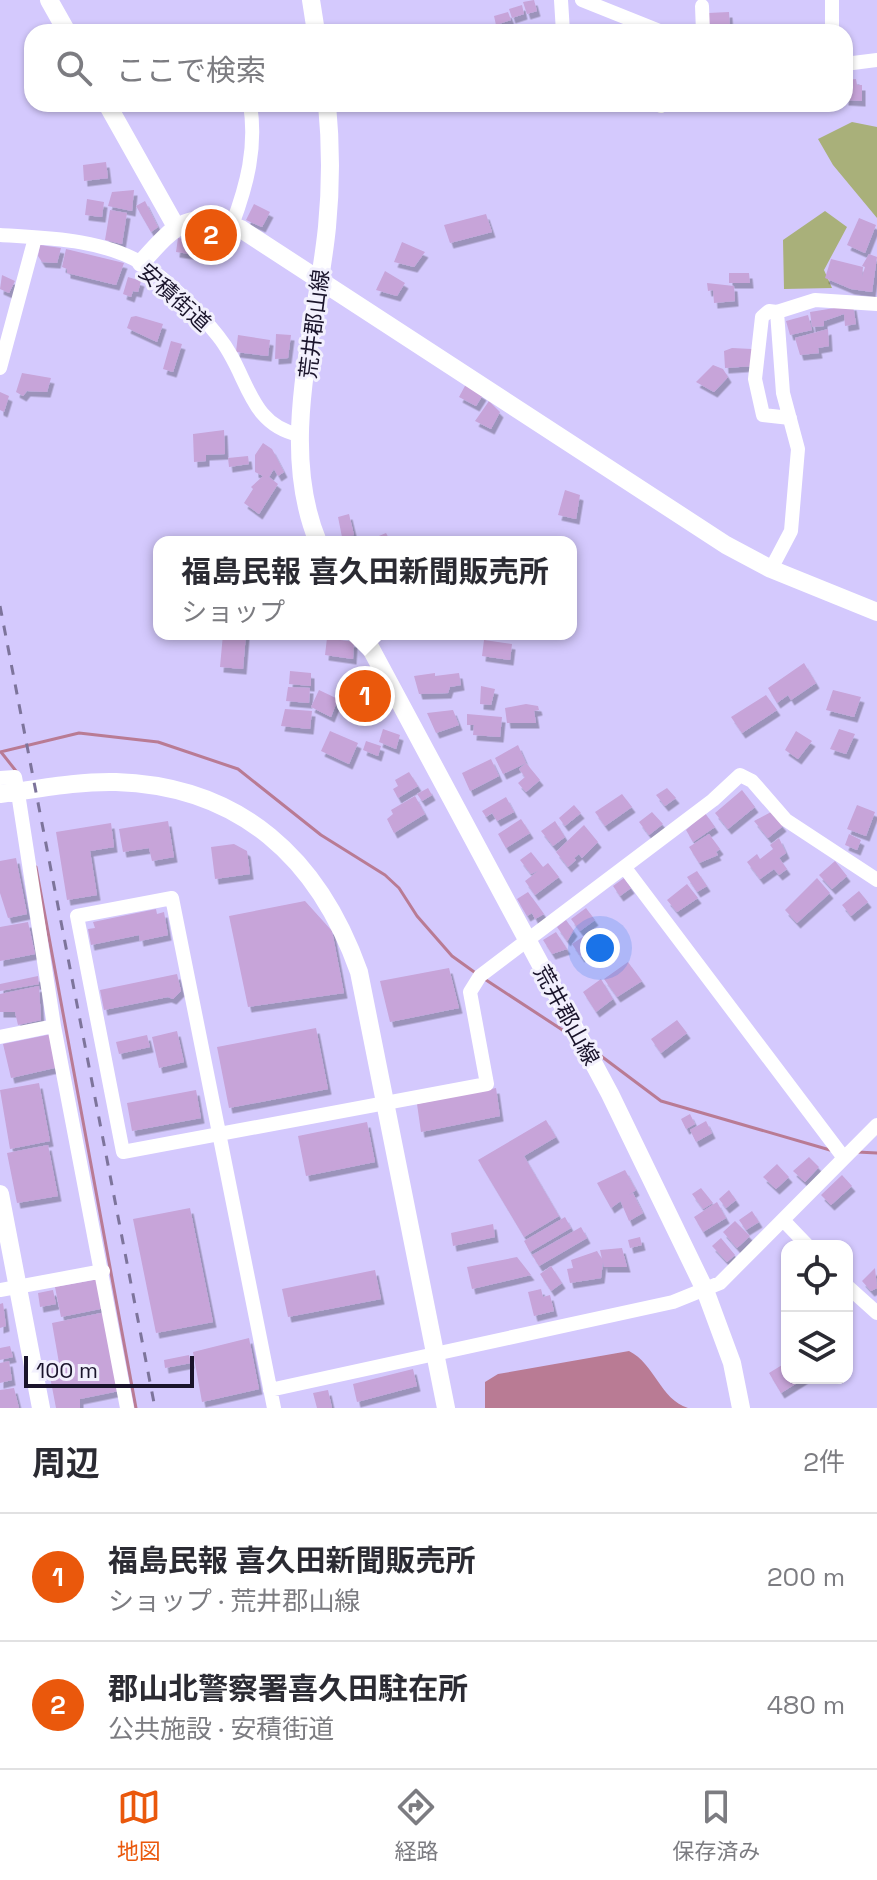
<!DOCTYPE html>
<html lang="ja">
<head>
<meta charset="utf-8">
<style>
	:root { --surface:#fff; --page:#f2f2f3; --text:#2b2b33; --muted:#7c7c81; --line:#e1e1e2; --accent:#ea580c }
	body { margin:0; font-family:"Space Grotesk","Noto Sans JP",sans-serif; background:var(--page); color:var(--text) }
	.controls { position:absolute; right:24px; bottom:24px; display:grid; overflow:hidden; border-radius:16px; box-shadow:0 2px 6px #0004 }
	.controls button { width:72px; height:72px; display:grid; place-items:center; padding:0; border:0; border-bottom:2px solid var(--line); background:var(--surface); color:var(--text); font:40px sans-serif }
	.scale { position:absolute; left:24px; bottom:20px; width:170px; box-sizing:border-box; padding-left:8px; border:4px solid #1a142b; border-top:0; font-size:22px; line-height:28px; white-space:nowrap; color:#1a142b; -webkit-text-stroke:6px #f2f0fd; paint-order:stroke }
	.you { position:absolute; left:600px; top:948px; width:28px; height:28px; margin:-20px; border:6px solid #fff; border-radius:50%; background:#1a73e8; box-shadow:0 0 0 12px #1a73e833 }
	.badge { display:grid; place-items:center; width:52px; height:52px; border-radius:50%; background:var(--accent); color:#fff; font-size:26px; font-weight:700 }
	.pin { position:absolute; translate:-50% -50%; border:4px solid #fff; box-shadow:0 2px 8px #0006 }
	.popup { position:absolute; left:153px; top:536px; width:424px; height:104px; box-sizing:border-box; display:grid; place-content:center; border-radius:16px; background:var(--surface); filter:drop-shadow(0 2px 6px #0005); font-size:26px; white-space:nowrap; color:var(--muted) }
	.popup b { font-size:30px; color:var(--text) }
	.popup::after { content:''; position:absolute; left:50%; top:100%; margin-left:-16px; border:16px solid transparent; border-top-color:var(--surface) }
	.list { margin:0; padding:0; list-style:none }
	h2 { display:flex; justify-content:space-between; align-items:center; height:104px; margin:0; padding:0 32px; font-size:34px }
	h2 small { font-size:26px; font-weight:400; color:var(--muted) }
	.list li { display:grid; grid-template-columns:52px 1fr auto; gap:24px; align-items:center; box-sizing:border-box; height:128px; padding:0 32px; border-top:2px solid var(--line) }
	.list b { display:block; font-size:30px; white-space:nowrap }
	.list p { margin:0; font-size:26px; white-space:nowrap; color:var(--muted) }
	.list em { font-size:26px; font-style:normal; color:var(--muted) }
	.icon { flex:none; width:44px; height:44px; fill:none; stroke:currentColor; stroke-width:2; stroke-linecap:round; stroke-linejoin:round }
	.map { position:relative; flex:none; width:877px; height:1408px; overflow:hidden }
	.search { position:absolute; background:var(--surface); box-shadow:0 2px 6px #0004; left:24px; right:24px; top:24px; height:88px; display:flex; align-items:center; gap:20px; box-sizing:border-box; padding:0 28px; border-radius:24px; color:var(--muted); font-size:30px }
	.sheet { height:360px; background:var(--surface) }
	nav { display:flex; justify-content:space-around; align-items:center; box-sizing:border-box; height:112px; border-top:2px solid var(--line); background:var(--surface); font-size:22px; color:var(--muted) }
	nav a { display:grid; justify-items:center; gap:4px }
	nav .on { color:var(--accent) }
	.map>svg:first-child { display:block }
	.green { fill:#a9b07a }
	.water { fill:#b97b94 }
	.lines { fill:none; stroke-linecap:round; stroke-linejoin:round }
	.stream { stroke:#b97b94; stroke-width:3 }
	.building { fill:#c7a4d9; filter:url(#shadow) }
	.street { stroke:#fff; stroke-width:14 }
	.secondary { stroke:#fff; stroke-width:18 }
	.rail { stroke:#7d749b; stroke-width:3; stroke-dasharray:10 10; stroke-linecap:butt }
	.labels { text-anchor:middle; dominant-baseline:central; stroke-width:6; stroke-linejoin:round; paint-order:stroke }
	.street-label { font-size:22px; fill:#1a142b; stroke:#f2f0fd }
</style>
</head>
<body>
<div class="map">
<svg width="877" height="1408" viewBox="0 0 877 1408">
	<defs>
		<filter id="shadow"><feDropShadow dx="3.5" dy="5.5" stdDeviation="0" flood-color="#0004"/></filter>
	</defs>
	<rect width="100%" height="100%" fill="#d4c9fd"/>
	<path class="green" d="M852 122 877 127V218L833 165 818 139Z
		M825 211 847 227 824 270 832 288 784 289 783 240Z"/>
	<path class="water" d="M629 1351C655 1364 660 1399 688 1408H485V1382L498 1374Z"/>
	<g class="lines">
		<path class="stream" d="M0 752 79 733 158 742 238 769 321 835 385 875 399 888 417 916 452 956 477 974
			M1 752 16 771
			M36 867 136 1408
			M483 978 567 1033
			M597 1053 661 1101 830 1150
			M857 1152 877 1153"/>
	</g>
	<path class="building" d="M534 0 537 11 527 14 523 2Z
		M522 5 524 14 512 18 509 9Z
		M508 12 511 20 496 25 494 16Z
		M729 12 730 29 710 30 708 13Z
		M856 79 857 85H862V101L845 100 847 80Z
		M106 162 108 178 84 181 83 165Z
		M134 190 132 211 108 206 112 192Z
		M87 199 104 202 102 217 85 215Z
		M145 201 158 227 151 232 136 206Z
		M254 204 270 212 262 227 246 220Z
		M110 210 127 213 122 244 105 240Z
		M486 214 492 232 450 243 444 225Z
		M859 218 876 225 865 253 847 245Z
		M202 227 218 229 214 253 205 252 204 256 176 252 178 238 200 242Z
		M402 242 425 252 414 267 394 262Z
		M40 245 61 248 57 263 42 262 38 256Z
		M66 249 124 263 116 285 67 273V269L62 267Z
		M869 254 877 257 872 292 851 289 825 278 831 259 863 267 862 277 865 267 862 266Z
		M385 271 405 283 397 296 376 290Z
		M729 273H749L750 283H729Z
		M2 275 15 281 9 293 0 289Z
		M128 277 141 281 138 292 133 291 131 297 123 294Z
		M707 283 734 286 735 301 714 303 713 290 708 291Z
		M853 305 856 324 845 326 844 314 824 321V326L812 327 810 312Z
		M808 315 812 330 790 335 786 321Z
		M136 316 163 324 157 342 127 328 131 317Z
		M828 329 829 346 818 348 819 353 800 355 795 338Z
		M276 334 291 335 288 358 275 359Z
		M238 335 270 340 268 356 236 352Z
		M171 341 182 344 173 372 163 369Z
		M732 348 752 349 754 366 725 368 724 351Z
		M713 365 723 369 728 377 714 392 696 382Z
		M22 373 51 378 47 392 27 391 23 396 16 392Z
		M466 384 483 395 476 406 459 397Z
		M0 392 9 396 4 412 0 410Z
		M489 401 500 412 491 429 475 421Z
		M224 430 225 454 206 455V461L194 462 193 434Z
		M263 443 272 449 284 472 278 476 274 469 269 477 278 484 259 514 244 503 253 489 251 487 263 476 255 472V455Z
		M248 456 249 464 229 467 228 458Z
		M565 490 580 495 576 519 558 515Z
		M349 514 354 535 342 537 338 517Z
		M386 533 391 542H376L374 538Z
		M223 634H246L243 669 220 667Z
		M327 638 354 642 353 659 325 655Z
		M484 640 512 644 510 660 482 656Z
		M804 663 816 683 791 700 788 695 777 703 768 688Z
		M290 671 311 673V686L289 684Z
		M435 673V676L459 673 461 685 450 687 448 693 419 694 414 676Z
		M372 682 382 699 356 714 348 693Z
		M481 686 495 689 491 705 480 704Z
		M288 687 310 688 309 703 286 701Z
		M319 690 338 699 331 717 311 707Z
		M833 690 861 697 854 717 826 710Z
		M766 695 777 710 742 733 731 717Z
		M526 704 538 706 539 710 534 711 536 723H507L505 708Z
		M285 709 312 711 310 729 281 726Z
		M453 710 459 725 436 733 427 713Z
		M467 714 502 717 500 737 473 735 474 725H467Z
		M383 729 400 735 396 749 379 742Z
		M839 729 855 734 846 754 830 749Z
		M330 731 358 743 349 764 321 751Z
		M796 731 812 741 798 759 785 750Z
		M366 741 381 746 378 756 363 750Z
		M518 745 526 763 503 774 495 758Z
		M491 759 499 776 470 791 462 773Z
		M526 763 540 780 526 792 518 783 525 777 519 769Z
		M409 772 418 786 398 798 393 789 398 786 395 780Z
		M428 788 432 795 422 801 417 794Z
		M667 788 676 798 665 806 656 795Z
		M742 790 755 807 728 829 715 813Z
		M622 794 632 807 605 826 595 812Z
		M415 796 425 814 394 833 387 819 393 814 391 810Z
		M506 797 514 812 497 821 492 813 486 817 482 811Z
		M574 805 581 813 565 826 559 818Z
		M857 805 875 812 866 836 847 829Z
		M652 812 663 824 649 835 639 822Z
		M771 812 783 826 768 838 754 821Z
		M705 813 715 827 693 842 686 830Z
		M521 819 530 833 506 848 498 834Z
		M168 821 174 857 152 861 149 848 123 852 119 829Z
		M555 821 565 837 553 846 541 831Z
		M111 823 114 847 90 851 97 895 67 900 56 832Z
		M584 825 598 842 582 858 579 854 574 858 576 860 568 867 556 852Z
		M709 834 720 849 716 852 718 855 699 863 689 847Z
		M849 834 861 840 857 850 845 845Z
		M779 838 786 853 779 858 787 869 779 875 774 869 760 879 747 862 757 854 760 859 773 849 770 845Z
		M234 844 247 851 250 874 215 879 211 847Z
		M531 852 543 867 548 863 559 877 535 895 525 881 538 871 531 874 520 860Z
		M16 858 27 914 8 918 0 893V861Z
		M835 861 847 876 832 889 819 875Z
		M697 871 707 886 697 892 687 877Z
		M624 878 631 888 620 896 613 886Z
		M817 878 830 893 797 923 785 910Z
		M687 884 698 898 677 912 667 900Z
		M859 891 868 902 851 916 842 905Z
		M528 892 544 914 535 919 532 913 527 916 517 899Z
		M305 901 332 931 344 993 248 1007 229 916Z
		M586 908 595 920 580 931 571 919Z
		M156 909 157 914 164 912 168 935 140 941 139 935 91 945 88 929 95 928 93 922Z
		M566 920 574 931 567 941 557 927Z
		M28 922 35 954 0 961V927Z
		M596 928 604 939 581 957 572 944Z
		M556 932 567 949 552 954 543 940Z
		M628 962 642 981 617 997 604 979Z
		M449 968 459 1008 390 1022 380 981Z
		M177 974 181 991 173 999 168 997 104 1010 100 990Z
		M38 976 39 984 0 991V984Z
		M601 979 613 999 596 1012 583 992Z
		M39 986 41 1020 18 1025 15 1012H0V994Z
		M677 1020 687 1033 661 1053 651 1039Z
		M316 1028 328 1089 229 1108 217 1047Z
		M177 1031 184 1062 159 1068 152 1037Z
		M52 1034 59 1067 11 1078 3 1044Z
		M147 1035 150 1047 119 1054 116 1042Z
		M39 1083 50 1141 10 1149 0 1090Z
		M496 1088 500 1116 421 1132 417 1104Z
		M196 1090 201 1118 132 1131 127 1103Z
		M690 1114 695 1124 686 1129 681 1119Z
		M546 1120 556 1137 524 1156 559 1216 524 1237 478 1160Z
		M706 1121 712 1133 696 1142 690 1130Z
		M367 1122 375 1162 306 1176 298 1136Z
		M48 1145 58 1196 17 1203 7 1153Z
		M809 1157 819 1167 805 1182 793 1171Z
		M777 1164 789 1177 776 1189 763 1177Z
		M625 1170 636 1190 611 1208 597 1183Z
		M842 1175 852 1186 831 1205 821 1195Z
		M701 1188 713 1203 703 1209 692 1194Z
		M729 1190 736 1200 726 1208 719 1199Z
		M633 1193 643 1213 629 1221 620 1200Z
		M717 1202 726 1218 703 1232 694 1217Z
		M190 1208 213 1322 156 1333 133 1219Z
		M752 1211 759 1222 746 1230 739 1220Z
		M565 1217 571 1228 530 1252 524 1241Z
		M735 1221 750 1236 737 1248 723 1232Z
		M493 1224 495 1237 453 1246 451 1233Z
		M581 1227 587 1238 539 1266 532 1255Z
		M640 1237 642 1245 630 1248 628 1240Z
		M721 1238 735 1255 727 1262 712 1246Z
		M622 1248 627 1267H604L603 1262 601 1278 570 1283 567 1269 573 1268 571 1260 597 1251 602 1259 600 1250Z
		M517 1257 531 1275 472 1289 467 1267Z
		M551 1266 562 1283 551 1291 540 1274Z
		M875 1268 877 1288 871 1291 862 1281Z
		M375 1270 381 1299 288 1317 282 1289Z
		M99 1279 105 1308 61 1317 55 1287Z
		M541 1289 543 1297 550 1295 554 1311 534 1316 528 1292Z
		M53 1290 56 1304 40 1307 38 1293Z
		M3 1303 6 1326 0 1328V1304Z
		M106 1312 119 1391 80 1399V1408H56L48 1366 59 1363 52 1323Z
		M249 1338 259 1389 202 1402 193 1352Z
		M10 1346 13 1357 0 1360V1348Z
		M189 1355 191 1363 165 1368 164 1360Z
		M9 1361 12 1380 0 1383V1363Z
		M787 1362V1378H805L781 1393 769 1373Z
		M413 1369 417 1386 357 1402 353 1384Z
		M14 1388 19 1408H0V1390Z
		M328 1390 332 1408H317L313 1393Z"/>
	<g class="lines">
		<path class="street" d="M561 0 563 32
			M582 0 662 32
			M832 0V32
			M702 6 703 32
			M845 64 877 60
			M661 106 662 104
			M232 225C247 185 257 147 250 104
			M0 235C46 238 103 239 143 264 170 282 198 311 218 336 249 374 247 424 299 435
			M777 312 769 311 762 317 755 379 763 415 790 418
			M0 368 35 238
			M771 569 791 531 798 449 783 393 777 312 815 300 877 304
			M0 778 15 777 18 793 11 795
			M18 793 54 1026 127 1408
			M625 868 844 1158
			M0 1037 54 1026
			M783 1220 808 1246
			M847 1286 877 1313
			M0 1290 103 1271
			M270 1390 673 1302 720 1283 877 1125
			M274 1408 172 898 77 916 123 1152 487 1084 470 992 480 976 713 800 740 775 752 781 786 820 877 880"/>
		<path class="secondary" d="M49 0 67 32
			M311 0 316 32
			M107 104 175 225
			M141 263C174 226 189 207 241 229L726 545 771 569 877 612
			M318 542C277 443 317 328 327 227 331 186 331 145 327 104
			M363 634 610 1094 705 1290 732 1363 741 1408
			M0 794C38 789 78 781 116 782 241 786 319 859 359 972L446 1408
			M0 1194 41 1408"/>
		<path class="rail" d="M0 606 155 1408"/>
	</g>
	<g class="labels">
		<g class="street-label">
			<text transform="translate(175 297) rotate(42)">安積街道</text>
			<text transform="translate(314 324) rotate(-83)">荒井郡山線</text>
			<text transform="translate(567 1015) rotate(61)">荒井郡山線</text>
		</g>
	</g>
</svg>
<div class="controls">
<button><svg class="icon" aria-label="locate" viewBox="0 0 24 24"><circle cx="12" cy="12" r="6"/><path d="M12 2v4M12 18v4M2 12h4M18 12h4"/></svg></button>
<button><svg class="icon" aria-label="layers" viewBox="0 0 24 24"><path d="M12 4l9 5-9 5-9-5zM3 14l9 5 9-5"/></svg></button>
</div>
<div class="scale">100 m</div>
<div class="you"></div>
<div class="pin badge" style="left:365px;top:696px">1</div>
<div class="popup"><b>福島民報 喜久田新聞販売所</b>ショップ</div>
<div class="pin badge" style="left:211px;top:235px">2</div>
<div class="search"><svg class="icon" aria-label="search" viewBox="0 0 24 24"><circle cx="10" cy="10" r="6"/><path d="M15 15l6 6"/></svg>ここで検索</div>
</div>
<section class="sheet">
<h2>周辺<small>2件</small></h2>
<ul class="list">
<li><span class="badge">1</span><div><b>福島民報 喜久田新聞販売所</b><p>ショップ · 荒井郡山線</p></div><em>200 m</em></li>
<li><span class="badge">2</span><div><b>郡山北警察署喜久田駐在所</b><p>公共施設 · 安積街道</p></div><em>480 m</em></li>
</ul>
</section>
<nav>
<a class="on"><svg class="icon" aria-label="map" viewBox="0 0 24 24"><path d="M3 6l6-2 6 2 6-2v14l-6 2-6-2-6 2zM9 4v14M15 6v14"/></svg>地図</a>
<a><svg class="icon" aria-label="directions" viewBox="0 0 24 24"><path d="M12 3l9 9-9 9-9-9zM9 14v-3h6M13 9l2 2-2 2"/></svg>経路</a>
<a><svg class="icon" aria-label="saved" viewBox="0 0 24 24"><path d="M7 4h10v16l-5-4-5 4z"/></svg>保存済み</a>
</nav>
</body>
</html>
